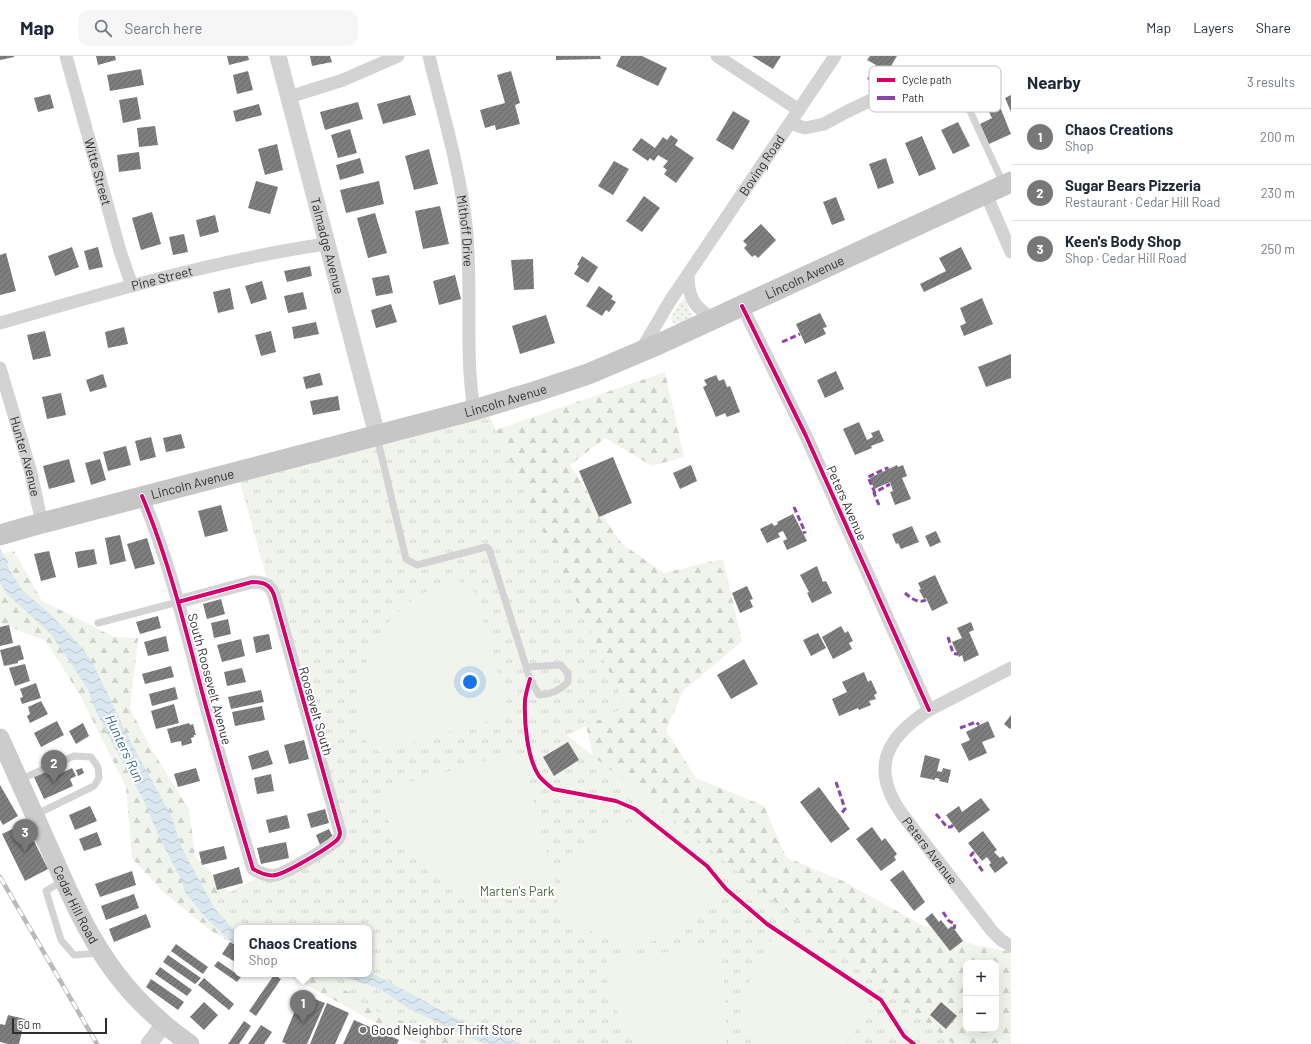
<!DOCTYPE html>
<html lang="en">
<head>
<meta charset="utf-8">
<style>
	:root { --surface:#fff; --page:#f6f6f7; --text:#1f2937; --muted:#747a83; --line:#e0e1e3; --accent:#777 }
	body { margin:0; font-family:Barlow,sans-serif; background:var(--page); color:var(--text) }
	.controls { position:absolute; right:12px; bottom:12px; display:grid; overflow:hidden; border-radius:8px; box-shadow:0 4px 16px #0002 }
	.controls button { width:36px; height:36px; display:grid; place-items:center; padding:0; border:0; border-bottom:1px solid var(--line); background:var(--surface); color:var(--text); font:20px sans-serif }
	.scale { position:absolute; left:12px; bottom:10px; width:95px; box-sizing:border-box; padding-left:4px; border:2px solid #2e2e2e; border-top:0; font-size:11px; line-height:14px; white-space:nowrap; color:#2e2e2e; -webkit-text-stroke:3px #fff; paint-order:stroke }
	.you { position:absolute; left:470px; top:626px; width:14px; height:14px; margin:-10px; border:3px solid #fff; border-radius:50%; background:#1a73e8; box-shadow:0 0 0 6px #1a73e833 }
	.badge { display:grid; place-items:center; width:26px; height:26px; border-radius:50%; background:var(--accent); color:#fff; font-size:13px; font-weight:700 }
	.pin { position:absolute; translate:-50% -33px; filter:drop-shadow(0 1px 2px #0008) }
	.pin::after { content:''; position:absolute; top:21px; width:14px; height:12px; background:inherit; clip-path:polygon(0 0,100% 0,50% 100%) }
	.popup { position:absolute; left:234px; top:869px; width:138px; height:52px; box-sizing:border-box; display:grid; place-content:center; border-radius:8px; background:var(--surface); filter:drop-shadow(0 1px 3px #0005); font-size:13px; white-space:nowrap; color:var(--muted) }
	.popup b { font-size:15px; color:var(--text) }
	.popup::after { content:''; position:absolute; left:50%; top:100%; margin-left:-8px; border:8px solid transparent; border-top-color:var(--surface) }
	.list { margin:0; padding:0; list-style:none }
	h2 { display:flex; justify-content:space-between; align-items:center; height:52px; margin:0; padding:0 16px; font-size:17px }
	h2 small { font-size:13px; font-weight:400; color:var(--muted) }
	.list li { display:grid; grid-template-columns:26px 1fr auto; gap:12px; align-items:center; box-sizing:border-box; height:56px; padding:0 16px; border-top:1px solid var(--line) }
	.list b { display:block; font-size:15px; white-space:nowrap }
	.list p { margin:0; font-size:13px; white-space:nowrap; color:var(--muted) }
	.list em { font-size:13px; font-style:normal; color:var(--muted) }
	.icon { flex:none; width:22px; height:22px; fill:none; stroke:currentColor; stroke-width:2; stroke-linecap:round; stroke-linejoin:round }
	.map { position:relative; flex:none; width:1011px; height:988px; overflow:hidden }
	header { display:flex; align-items:center; gap:24px; box-sizing:border-box; height:56px; padding:0 20px; background:var(--surface); border-bottom:1px solid var(--line) }
	header strong { font-size:19px }
	nav { display:flex; gap:22px; margin-inline-start:auto; font-size:14px }
	.search { width:280px; height:36px; background:var(--page); display:flex; align-items:center; gap:10px; box-sizing:border-box; padding:0 14px; border-radius:12px; color:var(--muted); font-size:15px }
	main { display:flex }
	aside { flex:1; background:var(--surface) }
	.map>svg:first-child { display:block }
	.grass { fill:url(#grass-dots) }
	.forest { fill:url(#forest-firs); fill-rule:evenodd }
	.park { fill:url(#park-tufts) }
	.garden { fill:#f0f4ec }
	.water { fill:url(#water-waves) }
	.building { fill:url(#building-hatch) }
	.lines { fill:none; stroke-linecap:round; stroke-linejoin:round }
	.service { stroke:#d3d3d3; stroke-width:7 }
	.minor { stroke:#d3d3d3; stroke-width:13 }
	.tertiary { stroke:#d3d3d3; stroke-width:17 }
	.secondary { stroke:#ccc; stroke-width:19 }
	.primary { stroke:#c6c6c6; stroke-width:21 }
	.rail-casing { stroke:#bababa; stroke-width:4.5 }
	.rail { stroke:#fff; stroke-width:3; stroke-dasharray:9; stroke-linecap:butt }
	.quiet { stroke:#8e44ad; stroke-width:3; stroke-dasharray:6 3; stroke-linecap:butt }
	.cycleway-casing { stroke:#fff; stroke-width:6 }
	.cycleway { stroke:#d6006c; stroke-width:4 }
	.poi-dot { fill:#777; stroke:#fff; stroke-width:1.5 }
	.labels { text-anchor:middle; dominant-baseline:central; stroke-width:4; stroke-linejoin:round; paint-order:stroke }
	.street-label { font-size:13px; fill:#2e2e2e; stroke:#fff }
	.park-label { font-size:13px; fill:#51683e; stroke:#fff }
	.poi-label { font-size:13px; fill:#2e2e2e; stroke:#fff; text-anchor:start }
	.water-label { font-size:14px; font-style:italic; fill:#406e8c; stroke:#fff }
	.key { fill:#fff; stroke:#c0c0c0; stroke-width:1 }
	.key-label { font-size:11px; fill:#2e2e2e }
</style>
</head>
<body>
<header>
<strong>Map</strong>
<div class="search"><svg class="icon" aria-label="search" viewBox="0 0 24 24"><circle cx="10" cy="10" r="6"/><path d="M15 15l6 6"/></svg>Search here</div>
<nav><a>Map</a><a>Layers</a><a>Share</a></nav>
</header>
<main>
<div class="map">
<svg width="1011" height="988" viewBox="0 0 1011 988">
	<defs>
		<pattern id="grass-dots" width="8" height="8" patternUnits="userSpaceOnUse"><rect width="8" height="8" fill="#f0f4ec"/><path d="M2 2h.1M6 6h.1" fill="none" stroke="#ced2cb" stroke-width="1.8" stroke-linecap="round"/></pattern>
		<pattern id="forest-firs" width="22" height="20" patternUnits="userSpaceOnUse"><rect width="22" height="20" fill="#f0f4ec"/><path d="M5 1l3.5 6h-7zM16 11l3.5 6h-7z" fill="#ced2cb"/></pattern>
		<pattern id="park-tufts" width="24" height="20" patternUnits="userSpaceOnUse"><rect width="24" height="20" fill="#f0f4ec"/><path d="M3 7l-1-3M5 7V3M7 7l1-3M15 17l-1-3M17 17v-4M19 17l1-3" fill="none" stroke="#ced2cb"/></pattern>
		<pattern id="water-waves" width="16" height="10" patternUnits="userSpaceOnUse"><rect width="16" height="10" fill="#dae7f0"/><path d="M0 5q4-4 8 0t8 0" fill="none" stroke="#bbc6ce"/></pattern>
		<pattern id="building-hatch" width="6" height="6" patternUnits="userSpaceOnUse"><rect width="6" height="6" fill="#7e7e7e"/><path d="M-1 1l2-2M0 6l6-6M5 7l2-2" fill="none" stroke="#686868"/></pattern>
	</defs>
	<rect width="100%" height="100%" fill="#fff"/>
	<path class="grass" d="M683 243 685 244 693 262 679 269C674 268 671 266 671 261Z"/>
	<path class="forest" d="M665 316 684 401 652 410 605 382 570 409 622 488 664 517 723 503 742 585 683 635 666 674 696 722 764 750 786 801 843 825 922 869 975 889 1011 896V988H927L596 712 578 636 469 383ZM966 907H996V973H966Z
		M14 495 42 545 114 581 138 582 130 653 153 696 189 753 195 800 238 845 237 890 210 874 163 836 132 802 126 731 81 641 46 585 0 567V498Z
		M286 918H369L597 988H421L406 983Z"/>
	<path class="park" d="M485 350 626 651 567 679 953 988H461L348 944 351 937 304 918H369V872H237V882L202 850 339 781 237 416Z"/>
	<path class="garden" d="M453 523 472 529 507 648 498 663 379 696C375 693 367 688 365 684 362 679 362 671 361 666 354 627 370 584 398 556 414 541 433 531 453 523Z
		M505 699 524 710 555 826C552 829 550 835 546 838 541 842 529 842 522 843 474 849 428 825 401 786 394 777 387 764 385 753 384 747 388 738 389 732Z
		M648 765 699 814 720 838C706 852 691 869 673 878 660 884 645 887 632 890L631 889C595 880 583 874 557 847L566 810 621 767Z
		M775 879 819 898 868 940 869 957 846 988H752L742 968 744 967C742 933 755 906 775 879Z
		M713 891 722 899 727 988H643C617 965 605 937 606 903Z"/>
	<path class="water" d="M0 492 9 513 22 534 50 558 76 585 93 607 130 685 171 759 182 792 197 820 215 853 237 877V891L206 862 185 836 182 825 161 785 144 745 102 668 91 644 90 637 78 618 51 578 7 538 0 526Z
		M369 916C401 931 431 950 462 965 482 974 503 980 523 988H487L473 983 409 953 380 933 348 922 332 918H369Z"/>
	<path class="building" d="M0 0H14V1L0 4Z
		M96 0H115L116 4 98 9Z
		M227 0H248L249 4 229 9Z
		M310 0H330L332 6 312 10Z
		M556 0H600L601 3 556 4Z
		M621 0H642L667 12 658 30 616 10Z
		M752 0H781L773 13Z
		M870 0H897L879 30 867 23 876 9 867 4Z
		M141 13 144 29 110 35 107 19Z
		M248 15 253 34 237 38 233 19Z
		M511 15 520 47 515 49 520 68 496 74 495 69 485 72 480 54 505 47 497 19Z
		M50 38 54 52 38 56 34 42Z
		M410 39 416 59 383 68 377 48Z
		M1011 39V56L1005 42Z
		M137 41 141 63 123 67 119 44Z
		M358 46 363 63 325 74 320 56Z
		M259 48 262 59 236 66 233 55Z
		M1000 51 1011 78 989 88 980 68 992 62 989 56Z
		M733 55 750 65 733 94 716 84Z
		M958 66 970 90 953 98 941 74Z
		M155 70 158 89 139 91 137 72Z
		M350 73 357 97 338 102 331 79Z
		M671 79 678 84 675 89 694 102 676 127 664 118 667 114 663 111 668 105 658 99 654 105 650 102 648 105 632 94 641 82 655 92 663 81 667 84Z
		M922 80 936 113 919 120 905 87Z
		M277 88 283 114 265 119 258 93Z
		M429 93 438 128 414 134 405 100Z
		M139 96 141 113 119 116 117 99Z
		M360 102 364 117 340 124 336 109Z
		M886 102 894 127 878 133 869 108Z
		M614 105 629 113 613 139 598 130Z
		M256 125 278 131 270 158 248 152Z
		M379 125 384 148 346 157 340 134Z
		M644 140 660 152 642 176 626 165Z
		M836 141 845 164 832 169 823 146Z
		M440 150 449 188 423 193 415 155Z
		M152 156 161 188 141 194 132 162Z
		M375 157 387 197 368 202 357 162Z
		M215 159 219 176 200 181 196 164Z
		M761 168 776 184 758 202 755 199 752 201 744 192 747 189 743 185Z
		M184 178 188 196 173 199 169 181Z
		M72 191 79 211 55 220 48 200Z
		M98 191 103 211 89 214 84 195Z
		M961 191 972 213 924 236 920 228 946 215 939 202Z
		M6 197 16 235 0 239V199Z
		M582 200 598 211 588 227 574 218 579 210 577 209Z
		M533 203 534 233 514 234 511 204Z
		M310 210 312 220 287 226 284 215Z
		M389 219 393 237 376 240 372 222Z
		M455 219 461 243 439 249 433 225Z
		M262 225 267 243 251 248 245 230Z
		M599 230 613 240 611 243 616 246 609 256 606 254 602 260 586 250Z
		M230 232 234 253 218 257 213 236Z
		M303 236 307 253 288 257 284 240Z
		M982 242 993 268 964 280 960 270 966 267 960 252Z
		M391 248 397 266 376 272 371 254Z
		M820 257 827 271 823 272 826 278 805 288 796 268Z
		M546 259 555 287 520 298 512 270Z
		M316 266 319 278 294 283 292 271Z
		M124 271 128 288 108 292 105 276Z
		M45 275 51 300 33 304 27 279Z
		M271 275 276 296 261 300 255 279Z
		M1011 298V322L986 331 978 311Z
		M836 315 844 333 825 342 817 324Z
		M320 317 323 329 306 333 303 321Z
		M103 318 107 331 90 336 86 324Z
		M716 319 719 325 724 323 727 331 730 330 740 356 727 361 725 357 716 361 703 331 707 329 704 324Z
		M61 337 66 359 47 363 42 341Z
		M338 340 340 354 313 359 310 345Z
		M859 366 867 384 873 381 871 377 879 374 884 385 871 390 872 392 855 399 843 373Z
		M181 378 185 392 166 396 163 382Z
		M151 381 156 401 140 405 135 385Z
		M126 390 131 409 108 415 103 396Z
		M613 401 632 447 599 461 579 415Z
		M69 403 75 426 49 433 43 410Z
		M100 403 106 424 91 429 85 407Z
		M691 409 697 425 680 433 673 417Z
		M897 409 898 411 903 409 907 420 902 422 911 443 895 449 890 436 893 435 890 426 874 433 870 422Z
		M221 449 228 475 205 481 198 455Z
		M793 458 807 485 787 494 783 485 787 483 783 475 778 477 780 481 767 487 760 473 772 467 774 470 778 468 777 466Z
		M912 470 919 486 901 493 898 487 896 488 892 478Z
		M936 475 941 486 930 491 925 480Z
		M120 479 126 505 110 509 105 482Z
		M147 482 155 508 135 513 127 488Z
		M94 493 97 508 78 512 75 496Z
		M49 495 56 521 41 525 34 498Z
		M817 510 823 526 826 525 832 537 812 547 807 537 809 536 800 519Z
		M935 519 948 547 932 555 926 542 924 543 919 534 921 533 918 527Z
		M747 530 753 543 750 544 753 551 740 557 732 537Z
		M221 543 225 558 207 563 203 548Z
		M158 560 161 572 140 578 136 566Z
		M228 563 231 578 214 582 211 567Z
		M971 566 974 574 969 576 979 599 964 606 962 599 959 601 952 586 962 582 957 572Z
		M9 569 13 587 0 590V571Z
		M841 570 845 577 848 575 853 585 849 587 852 593 833 603 822 581Z
		M818 577 826 592 811 600 803 584Z
		M269 578 272 593 256 597 253 581Z
		M166 580 169 595 148 600 144 586Z
		M241 583 245 600 222 606 217 589Z
		M20 589 24 603 18 605V607L4 610 0 594Z
		M744 603 758 628 731 643 717 619Z
		M25 608 30 625 15 630 9 612Z
		M171 610 174 621 145 628 142 618Z
		M242 612 246 626 227 630 224 616Z
		M864 616 868 626 871 624 877 637 874 639 876 643 869 645 871 649 859 654 858 652 839 660 832 643 847 636 842 626Z
		M36 627 41 642 22 648 20 642 23 641 20 633Z
		M175 631 178 643 152 650 149 638Z
		M261 634 264 646 231 653 228 641Z
		M41 645 48 658 30 667 27 660 30 658 28 651Z
		M174 648 179 667 156 673 151 655Z
		M262 650 265 664 235 670 232 656Z
		M1011 659V672L1010 673 1004 668Z
		M57 665 64 679 41 691 34 677Z
		M988 665 995 681 982 686 987 697 969 705 961 688 970 684 966 676Z
		M83 667 89 680 76 688 69 675Z
		M189 667 190 669 193 668 196 679H194V681L191 682 192 687 182 690 181 685 171 687 167 673Z
		M304 684 309 703 289 708 284 689Z
		M568 686 579 704 554 720 543 701Z
		M268 694 273 708 252 714 248 700Z
		M925 699 940 703 937 715 942 716 943 712 951 714 948 727 939 725 940 723 935 722V724L920 721Z
		M54 712 57 719 72 712 76 720 70 723 73 730 44 743 34 721Z
		M82 712 84 717 78 720 76 714Z
		M196 712 200 725 178 731 174 718Z
		M271 718 274 735 257 738 254 722Z
		M0 729 18 760 3 769 0 764Z
		M819 731 850 773 831 787 800 746Z
		M981 742 990 754 959 777 946 759 959 750 962 756Z
		M90 750 97 765 75 774 69 759Z
		M325 753 329 767 311 772 307 758Z
		M287 759 290 772 269 777 266 764Z
		M25 767 48 813 25 825 2 778Z
		M872 771 882 785 885 782 897 798 894 801 896 804 881 815 856 783Z
		M329 773 334 783 320 789 316 779Z
		M983 775 997 794 994 796 1000 802 1003 800 1008 807 995 817 989 809 991 807 987 801 982 805 968 787Z
		M97 776 102 789 84 795 79 783Z
		M286 786 289 802 261 808 257 792Z
		M224 790 227 803 202 809 199 796Z
		M239 811 243 827 217 834 213 819Z
		M903 814 925 846 914 855 890 824Z
		M132 815 136 829 100 841 95 828Z
		M134 838 139 852 106 864 101 850Z
		M932 857 939 866 941 864 948 873 952 870 963 885 950 895 925 863Z
		M146 858 151 871 114 886 109 873Z
		M230 886 237 890V907L222 898Z
		M176 888 208 911 203 918 171 895Z
		M168 899 201 922 195 928 163 906Z
		M218 905 241 921 237 926 214 910Z
		M160 911 192 934 187 940 155 918Z
		M274 919 281 923 256 960 249 955Z
		M204 922 234 948 229 954 198 929Z
		M151 923 184 946 178 954 146 931Z
		M302 938 325 947 307 988H287L282 986Z
		M204 946 218 959 204 974 190 961Z
		M941 946 957 960 946 973 930 959Z
		M327 947 349 957 335 988H310Z
		M8 959 25 963 19 988H8L0 986V968L5 969Z
		M354 964 399 984 397 988H343Z
		M244 965 251 970 239 988H228Z
		M261 969 272 976 264 988H248Z"/>
	<g class="lines">
		<path class="service" d="M954 20 1003 127
			M377 381 406 503 417 509 486 491 489 493 530 623 539 639C551 638 559 635 568 626V618L561 609 526 611
			M98 567 178 546
			M19 724 74 700 91 701 98 711 99 722 94 730 35 759
			M62 825 46 835 61 884 74 899 100 897"/>
		<g class="minor">
			<path id="s1" d="M66 0 120 195 132 230"/>
			<path id="s2" d="M429 0C442 55 460 113 466 169 473 230 464 293 474 354"/>
			<path d="M717 0 799 54"/>
			<path d="M289 41 343 24 398 0"/>
			<path d="M790 67 805 72 824 68 848 55 920 21 954 20"/>
			<path d="M986 138 1011 196"/>
			<path d="M688 219C688 241 694 252 714 263"/>
			<path d="M742 250 806 380 929 654"/>
			<path id="s3" d="M0 267C108 236 216 204 326 188"/>
			<path id="s4" d="M640 296 670 245 835 0"/>
			<path id="s5" d="M0 312 30 413 42 467"/>
			<path d="M142 440C168 502 184 567 201 632 217 692 235 753 253 813 260 817 268 821 276 819 288 816 327 793 337 784 339 782 340 779 340 776L274 539C270 528 263 526 252 526L178 546"/>
			<path id="s6" d="M1011 612 929 654C885 682 870 713 902 758L992 875 1001 884 1011 890"/>
		</g>
		<g class="tertiary">
			<path id="s7" d="M278 0 377 379"/>
			<path d="M149 988 164 968"/>
		</g>
		<path class="secondary" id="s8" d="M0 682C17 720 34 758 51 796 64 825 76 854 92 881 116 924 150 960 190 988"/>
		<path class="primary" id="s9" d="M0 479 42 467 474 354 534 336 588 318 659 288 1011 126"/>
		<g class="rail-casing">
			<path id="rail" d="M0 821 97 988"/>
		</g>
		<use href="#rail" class="rail"/>
		<path class="quiet" d="M782 286 800 278
			M875 437 868 421 887 412 888 413
			M879 449 874 437 890 428
			M794 451 805 476 803 477
			M905 537C911 542 918 548 926 544
			M948 581 953 597 956 598H958
			M960 672 976 666 979 669
			M836 726 845 753 840 759
			M936 758 947 771H951L953 769
			M974 796 971 799 984 817
			M943 856 949 865 955 868 954 873"/>
		<g class="cycleway-casing">
			<path id="cycleway" d="M742 250 806 380 929 654
				M142 440C168 502 184 567 201 632 217 692 235 753 253 813 260 817 268 821 276 819 288 816 327 793 337 784 339 782 340 779 340 776L274 539C270 528 263 526 252 526L178 546
				M530 623C528 630 526 637 525 644 524 665 527 702 539 720 543 725 548 729 553 733L616 745 635 753 707 810 726 833 767 868 881 944 904 980 914 988"/>
		</g>
		<use href="#cycleway" class="cycleway"/>
	</g>
	<circle class="poi-dot" cx="363" cy="974" r="4"/>
	<g class="labels">
		<g class="street-label">
			<text stroke="none"><textPath href="#s4" startOffset="223">Boving Road</textPath></text>
			<text stroke="none"><textPath href="#s1" startOffset="120">Witte Street</textPath></text>
			<text stroke="none"><textPath href="#s2" startOffset="179">Mithoff Drive</textPath></text>
			<text stroke="none"><textPath href="#s7" startOffset="196">Talmadge Avenue</textPath></text>
			<text stroke="none"><textPath href="#s9" startOffset="847">Lincoln Avenue</textPath></text>
			<text stroke="none"><textPath href="#s3" startOffset="168">Pine Street</textPath></text>
			<text stroke="none"><textPath href="#s9" startOffset="523">Lincoln Avenue</textPath></text>
			<text stroke="none"><textPath href="#s5" startOffset="92">Hunter Avenue</textPath></text>
			<text stroke="none"><textPath href="#s9" startOffset="199">Lincoln Avenue</textPath></text>
			<text transform="translate(847 447) rotate(66)">Peters Avenue</text>
			<text transform="translate(210 623) rotate(75)">South Roosevelt Avenue</text>
			<text transform="translate(316 655) rotate(74)">Roosevelt South</text>
			<text stroke="none"><textPath href="#s6" startOffset="264">Peters Avenue</textPath></text>
			<text stroke="none"><textPath href="#s8" startOffset="183">Cedar Hill Road</textPath></text>
		</g>
		<g class="park-label">
			<text x="517" y="835">Marten's Park</text>
		</g>
		<g class="poi-label">
			<text x="371" y="974">Good Neighbor Thrift Store</text>
		</g>
		<g class="water-label">
			<text transform="translate(125 692) rotate(65)">Hunters Run</text>
		</g>
	</g>
	<rect x="869" y="10" width="132" height="46" rx="6" class="key"/>
	<rect x="877" y="22" width="18" height="4" fill="#d6006c"/>
	<rect x="877" y="40" width="18" height="4" fill="#8e44ad"/>
	<g class="key-label">
		<text x="902" y="28">Cycle path</text>
		<text x="902" y="46">Path</text>
	</g>
</svg>
<div class="controls">
<button>+</button>
<button>−</button>
</div>
<div class="scale">50 m</div>
<div class="you"></div>
<div class="pin badge" style="left:303px;top:967px">1</div>
<div class="popup"><b>Chaos Creations</b>Shop</div>
<div class="pin badge" style="left:54px;top:727px">2</div>
<div class="pin badge" style="left:25px;top:796px">3</div>
</div>
<aside>
<h2>Nearby<small>3 results</small></h2>
<ul class="list">
<li><span class="badge">1</span><div><b>Chaos Creations</b><p>Shop</p></div><em>200 m</em></li>
<li><span class="badge">2</span><div><b>Sugar Bears Pizzeria</b><p>Restaurant · Cedar Hill Road</p></div><em>230 m</em></li>
<li><span class="badge">3</span><div><b>Keen's Body Shop</b><p>Shop · Cedar Hill Road</p></div><em>250 m</em></li>
</ul>
</aside>
</main>
</body>
</html>
